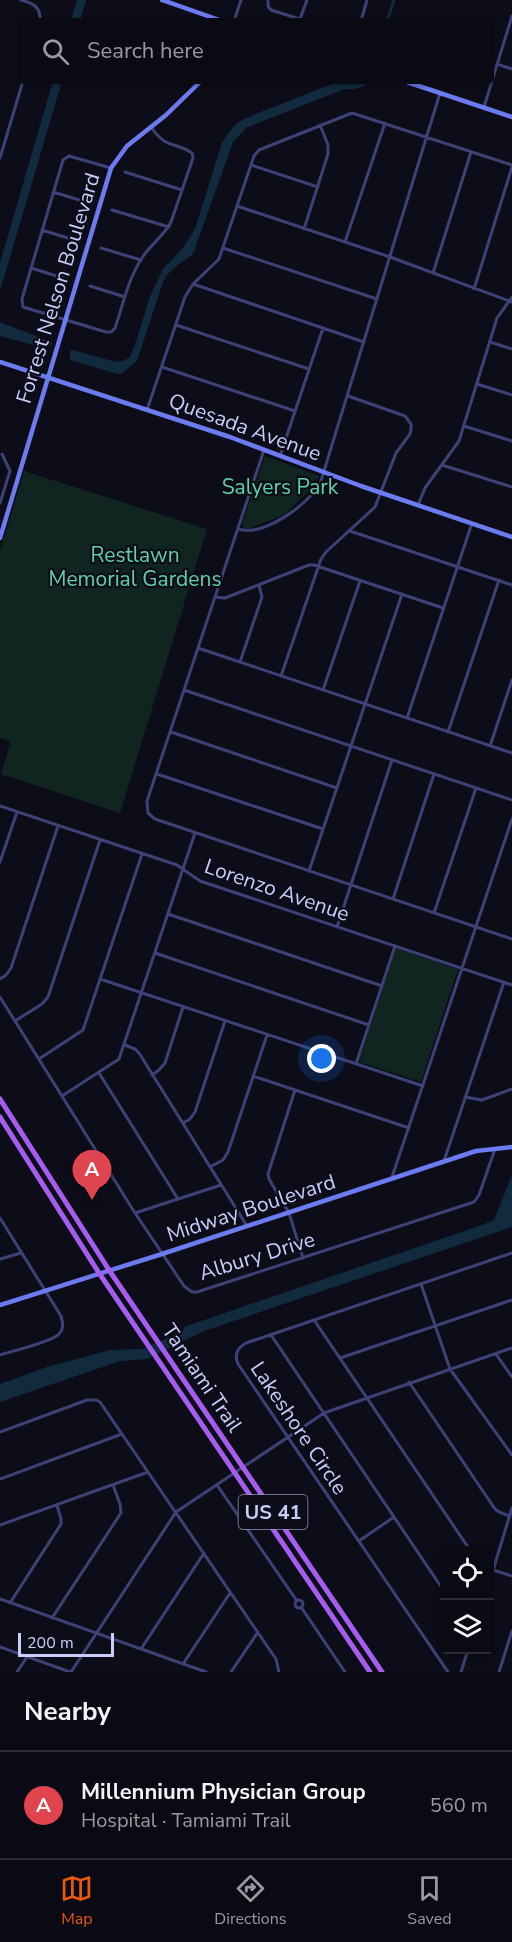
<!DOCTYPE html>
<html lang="en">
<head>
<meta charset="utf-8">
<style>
	:root { --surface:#0a0a14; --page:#181822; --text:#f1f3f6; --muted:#999aa0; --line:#2a2b34; --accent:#ea580c }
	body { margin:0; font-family:"Nunito Sans",sans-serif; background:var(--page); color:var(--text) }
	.controls { position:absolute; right:18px; bottom:18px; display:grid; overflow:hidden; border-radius:6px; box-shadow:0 2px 4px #0004 }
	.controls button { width:54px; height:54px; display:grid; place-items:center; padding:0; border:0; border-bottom:2px solid var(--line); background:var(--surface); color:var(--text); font:30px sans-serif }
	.scale { position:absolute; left:18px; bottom:15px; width:96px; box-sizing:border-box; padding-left:6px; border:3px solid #cbccfa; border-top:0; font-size:16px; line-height:21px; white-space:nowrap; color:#cbccfa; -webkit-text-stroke:4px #0d0d1a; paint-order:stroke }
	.you { position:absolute; left:322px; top:1059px; width:21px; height:21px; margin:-15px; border:4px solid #fff; border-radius:50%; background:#1a73e8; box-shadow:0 0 0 9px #1a73e833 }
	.badge { display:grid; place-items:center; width:39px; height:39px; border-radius:50%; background:var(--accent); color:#fff; font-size:20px; font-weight:700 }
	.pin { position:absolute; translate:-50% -50px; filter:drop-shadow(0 2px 3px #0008) }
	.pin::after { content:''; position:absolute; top:32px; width:21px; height:18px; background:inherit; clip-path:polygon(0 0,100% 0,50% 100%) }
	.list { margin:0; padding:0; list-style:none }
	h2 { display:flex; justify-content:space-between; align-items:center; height:78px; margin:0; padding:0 24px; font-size:26px }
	h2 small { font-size:20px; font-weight:400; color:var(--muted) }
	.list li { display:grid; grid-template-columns:39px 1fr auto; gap:18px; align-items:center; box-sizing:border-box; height:108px; padding:0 24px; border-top:2px solid var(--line) }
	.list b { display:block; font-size:22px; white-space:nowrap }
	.list p { margin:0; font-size:20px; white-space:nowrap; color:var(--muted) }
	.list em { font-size:20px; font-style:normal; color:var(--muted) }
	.icon { flex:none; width:33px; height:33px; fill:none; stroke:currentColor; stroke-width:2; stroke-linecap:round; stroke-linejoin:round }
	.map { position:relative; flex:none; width:512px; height:1672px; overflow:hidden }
	.search { position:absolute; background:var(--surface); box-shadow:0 2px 4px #0004; left:18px; right:18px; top:18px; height:66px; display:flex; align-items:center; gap:15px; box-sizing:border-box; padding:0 21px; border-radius:6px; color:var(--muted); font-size:22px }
	.sheet { height:186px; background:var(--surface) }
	nav { display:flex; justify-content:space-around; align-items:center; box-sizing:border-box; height:84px; border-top:2px solid var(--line); background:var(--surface); font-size:16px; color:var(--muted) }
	nav a { display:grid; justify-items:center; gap:3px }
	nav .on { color:var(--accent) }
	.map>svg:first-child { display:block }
	.green { fill:#102420 }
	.water { fill:#112a3e }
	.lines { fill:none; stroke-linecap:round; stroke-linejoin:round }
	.canal { stroke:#112a3e; stroke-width:3 }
	.street { stroke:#3c4275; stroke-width:3 }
	.secondary { stroke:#6c7bf0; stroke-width:4.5 }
	.primary { stroke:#a45def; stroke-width:5 }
	.labels { text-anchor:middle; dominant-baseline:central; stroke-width:4.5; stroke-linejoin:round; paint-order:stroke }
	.shield { fill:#0d0d1a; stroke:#9293b7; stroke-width:1.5 }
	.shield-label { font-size:20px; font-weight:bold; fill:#cbccfa }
	.street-label { font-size:21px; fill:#cbccfa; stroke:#0d0d1a }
	.park-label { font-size:21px; fill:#60d1a5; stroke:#0d0d1a }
</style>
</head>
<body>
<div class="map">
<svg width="512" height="1672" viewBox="0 0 512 1672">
	<rect width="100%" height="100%" fill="#0d0d1a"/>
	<path class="green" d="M265 456 319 476 315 485 284 515 250 528H245L242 524Z
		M24 471 207 529 120 813 1 774 11 741 0 738V551Z
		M396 948 458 969 421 1082 359 1062Z"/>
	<path class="water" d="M77 0H86L80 21H71Z
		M53 81H62L0 291V263Z
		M340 81H372C363 87 357 90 345 89L260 122 246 128 233 142 193 254 175 267 167 275 163 282 137 361 122 373 118 374 70 360V351L73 350 116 362 123 361 130 357 135 345 150 296 163 269 183 248 195 229 222 143 229 132 237 123 253 115Z
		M0 322 46 340 52 342V345L45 348 0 336Z
		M512 1175V1227L204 1331 147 1359 120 1361 0 1402V1384L47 1367 110 1350 142 1349 183 1331 184 1327 482 1225 494 1220Z"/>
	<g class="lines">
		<path class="canal" d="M387 21 394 0"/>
		<path class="street" d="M21 0C33 3 41 7 40 21
			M268 0V6L271 10 306 21
			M300 19 307 0
			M234 21 241 0
			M361 21 367 0
			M497 64 512 69
			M484 107 512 16
			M0 158 23 81
			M251 165 318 187
			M111 168 69 156 63 160 22 299 23 307 106 332H111L115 328C123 305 128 279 142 258 150 245 164 236 171 222L193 158 192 153C174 141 167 150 151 127
			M125 172 182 190
			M53 192 86 202
			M237 206 390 257 512 302
			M112 210 169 227
			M304 229 328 154V145L320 125
			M42 230 74 240
			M345 242 385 123
			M101 248 141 260
			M223 248 377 299
			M31 268 63 278
			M433 273 471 152
			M193 284 364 342
			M90 286 125 297
			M474 289 512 167
			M176 325 309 369
			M490 342 512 349
			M162 367 295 411
			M477 384 512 395
			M147 410 185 297 193 284 219 259 254 156 259 150 352 113 512 165
			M464 426 512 441
			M264 450 147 801 148 813 155 819 512 939
			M280 456 323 328
			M442 465 512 487
			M0 503 10 471 2 454
			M418 505 425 488 459 441 497 318 512 297
			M238 529C264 537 307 505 320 484L440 93
			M350 531 512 585
			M215 597 225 598 309 565H314L443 608
			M198 648 512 753
			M240 662 262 597 259 585
			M281 676 321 559 326 552 375 507 396 453 410 434 411 429V424L405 416 348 396
			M184 690 512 800
			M323 690 360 581
			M407 718 472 523
			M171 732 337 788
			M448 732 499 580
			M490 746 512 680
			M157 774 323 829
			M0 806 177 865 200 881 512 985
			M0 862 17 812
			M309 871 402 594
			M393 899 434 774
			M434 913 476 788
			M168 914 382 986
			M337 927 392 760
			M155 953 369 1025
			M0 979 6 975 11 968 58 826
			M100 979 423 1086
			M0 997 135 1213 184 1286 192 1292H197L474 1202 479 1195 495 1149
			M15 1021 42 1004 48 997 100 840
			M125 1045 135 1049 139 1053 247 1226
			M39 1059 83 1030 142 854
			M356 1064 395 946
			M99 1073 178 1199
			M152 1075 159 1070 165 1063 183 1007
			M253 1076 409 1128
			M295 1090 268 1174 269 1179 289 1213 303 1258
			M62 1096 119 1059 195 833
			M465 1097 482 1100 512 1089
			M183 1123 190 1119 195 1112 225 1021
			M444 1161 504 982
			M210 1167 223 1160 228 1152 267 1035
			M392 1177 512 819
			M135 1213 221 1185
			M0 1218 61 1316C63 1323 64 1329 59 1334 52 1342 12 1351 0 1355
			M0 1259 21 1253
			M421 1284 450 1369 512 1455
			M314 1320 470 1550
			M271 1335 444 1591
			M496 1354 512 1377
			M340 1358 512 1300
			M409 1382 495 1509 499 1512 510 1516
			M0 1432 87 1400H96L100 1402 276 1659 279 1672
			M0 1479 122 1434
			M217 1485 297 1601
			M0 1525 148 1472
			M359 1541 394 1517
			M490 1569 512 1576
			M490 1580 512 1508
			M0 1599 206 1672
			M295 1604a4 4 0 1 1 8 0a4 4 0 1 1-8 0Z
			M10 1603 61 1524V1519L57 1505
			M301 1607 345 1672
			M52 1618 121 1513 120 1504 113 1485
			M0 1647 70 1672
			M141 1649 204 1553
			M183 1664 230 1593
			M17 1672 27 1657
			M71 1672 176 1512 324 1413 512 1348
			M231 1672 258 1632
			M448 1672 238 1364C234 1355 237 1348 246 1343L512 1253
			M461 1672 468 1650
			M499 1672 512 1631"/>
		<path class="secondary" d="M162 0 222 21
			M404 81 512 117
			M0 362 230 437 361 486 512 537
			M0 538 111 168 127 146 166 115 201 81
			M0 1305 162 1254 476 1151 512 1147"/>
		<path class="primary" d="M0 1099 109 1270 382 1672
			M0 1117 99 1273 370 1672"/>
	</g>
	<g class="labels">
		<rect class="shield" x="238.5" y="1495" width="69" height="34" rx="4.5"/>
		<g class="shield-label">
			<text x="273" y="1512">US 41</text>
		</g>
		<g class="street-label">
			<text transform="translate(58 288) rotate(-73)">Forrest Nelson Boulevard</text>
			<text transform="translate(245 427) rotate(20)">Quesada Avenue</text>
			<text transform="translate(277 890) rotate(19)">Lorenzo Avenue</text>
			<text transform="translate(251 1208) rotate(-18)">Midway Boulevard</text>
			<text transform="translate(257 1256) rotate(-17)">Albury Drive</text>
			<text transform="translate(202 1378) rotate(56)">Tamiami Trail</text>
			<text transform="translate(299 1428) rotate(56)">Lakeshore Circle</text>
		</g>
		<g class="park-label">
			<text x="280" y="487">Salyers Park</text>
			<text x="135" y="555">Restlawn<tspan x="135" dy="24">Memorial Gardens</tspan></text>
		</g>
	</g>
</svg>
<div class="controls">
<button><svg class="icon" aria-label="locate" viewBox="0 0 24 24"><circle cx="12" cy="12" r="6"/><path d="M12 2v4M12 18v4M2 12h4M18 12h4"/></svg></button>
<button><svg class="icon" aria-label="layers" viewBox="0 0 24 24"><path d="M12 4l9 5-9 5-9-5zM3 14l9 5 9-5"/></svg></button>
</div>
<div class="scale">200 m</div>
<div class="you"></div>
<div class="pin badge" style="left:92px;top:1200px;background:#e0444e">A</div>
<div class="search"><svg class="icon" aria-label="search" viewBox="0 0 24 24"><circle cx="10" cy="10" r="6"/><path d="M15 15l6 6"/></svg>Search here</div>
</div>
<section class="sheet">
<h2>Nearby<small></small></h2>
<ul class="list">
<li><span class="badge" style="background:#e0444e">A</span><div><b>Millennium Physician Group</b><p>Hospital · Tamiami Trail</p></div><em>560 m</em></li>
</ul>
</section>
<nav>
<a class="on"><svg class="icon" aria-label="map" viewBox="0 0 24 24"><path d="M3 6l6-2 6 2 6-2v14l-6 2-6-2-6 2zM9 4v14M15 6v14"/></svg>Map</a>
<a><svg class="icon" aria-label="directions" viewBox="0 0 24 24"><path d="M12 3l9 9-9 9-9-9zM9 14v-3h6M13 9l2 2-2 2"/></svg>Directions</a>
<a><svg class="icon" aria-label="saved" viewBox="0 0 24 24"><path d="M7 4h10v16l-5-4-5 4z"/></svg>Saved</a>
</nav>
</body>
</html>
